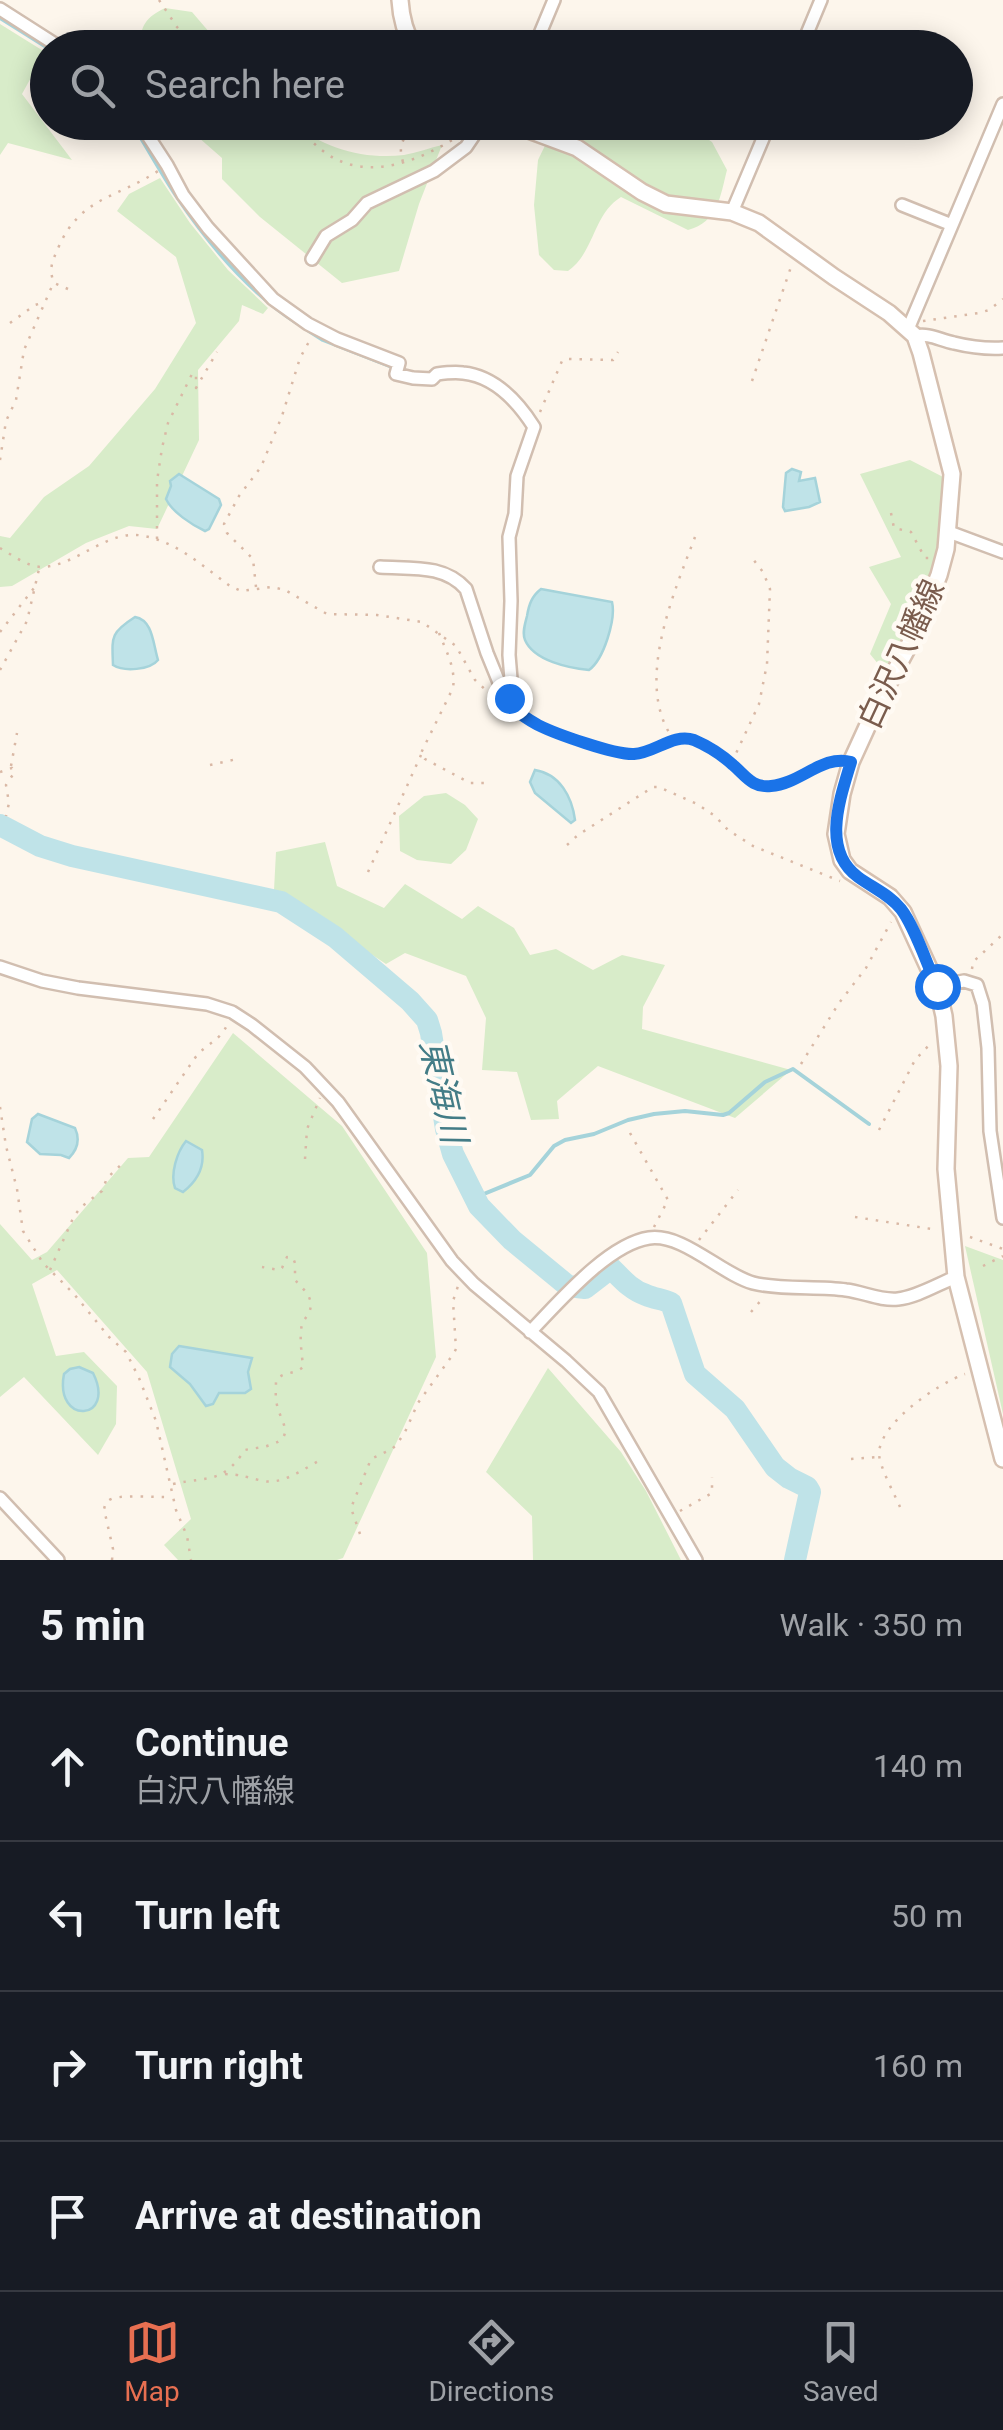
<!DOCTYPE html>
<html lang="en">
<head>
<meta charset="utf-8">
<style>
	:root { --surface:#171b24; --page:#242831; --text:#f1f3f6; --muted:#9ea1a6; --line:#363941; --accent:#e76f51 }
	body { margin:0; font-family:Roboto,"Noto Sans JP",sans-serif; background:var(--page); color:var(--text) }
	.stop { position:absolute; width:30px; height:30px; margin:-22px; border:8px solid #1a73e8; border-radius:50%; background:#fff }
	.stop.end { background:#1a73e8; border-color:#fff; box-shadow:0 2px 10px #0008 }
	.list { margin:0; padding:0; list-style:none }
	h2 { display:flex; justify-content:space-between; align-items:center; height:130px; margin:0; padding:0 40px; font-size:42px }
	h2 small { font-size:32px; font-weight:400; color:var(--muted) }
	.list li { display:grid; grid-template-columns:65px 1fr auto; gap:30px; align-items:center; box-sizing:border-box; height:150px; padding:0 40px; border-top:2px solid var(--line) }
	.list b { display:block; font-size:38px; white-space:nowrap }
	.list p { margin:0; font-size:32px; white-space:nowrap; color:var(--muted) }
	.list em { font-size:32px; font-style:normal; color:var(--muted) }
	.icon { flex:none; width:55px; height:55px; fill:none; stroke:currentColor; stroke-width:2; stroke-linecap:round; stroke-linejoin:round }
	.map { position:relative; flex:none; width:1003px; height:1560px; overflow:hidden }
	.search { position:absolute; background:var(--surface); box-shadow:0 5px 25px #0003; left:30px; right:30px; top:30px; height:110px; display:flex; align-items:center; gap:25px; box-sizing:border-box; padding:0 35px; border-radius:55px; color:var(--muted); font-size:38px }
	.sheet { height:730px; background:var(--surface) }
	nav { display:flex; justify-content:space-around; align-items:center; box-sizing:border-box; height:140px; border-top:2px solid var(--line); background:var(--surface); font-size:28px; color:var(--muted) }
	nav a { display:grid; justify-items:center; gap:5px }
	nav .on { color:var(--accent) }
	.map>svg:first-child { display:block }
	.green { fill:#d8ecc9 }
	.water { fill:#bfe3e8; stroke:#a5d3da; stroke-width:2.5 }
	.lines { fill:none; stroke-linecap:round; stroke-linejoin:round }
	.stream { stroke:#a5d3da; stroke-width:4 }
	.river { stroke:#bfe3e8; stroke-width:22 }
	.street-casing { stroke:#d1beb0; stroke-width:16 }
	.secondary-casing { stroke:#d6c0b0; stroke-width:20 }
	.path { stroke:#d9b8a5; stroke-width:2.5; stroke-dasharray:2.5 8; stroke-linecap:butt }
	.street { stroke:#fff; stroke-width:11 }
	.secondary { stroke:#fff; stroke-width:15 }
	.route { stroke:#1a73e8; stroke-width:12 }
	.labels { text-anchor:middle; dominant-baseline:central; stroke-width:9; stroke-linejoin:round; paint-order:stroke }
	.street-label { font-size:32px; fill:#7a5c4d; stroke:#fffaf3 }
	.water-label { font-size:35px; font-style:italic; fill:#437c86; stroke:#fffaf3 }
</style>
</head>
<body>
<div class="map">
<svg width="1003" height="1560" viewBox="0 0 1003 1560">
	<rect width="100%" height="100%" fill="#fdf6ec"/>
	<path class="green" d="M165 8 192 12 222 47H140C140 26 146 17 165 8Z
		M0 24 45 52 22 94 72 160 8 143 0 155Z
		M182 123H293C322 148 365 160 404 155 416 153 429 148 442 145L419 204 399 271 342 283 260 217 222 179V158Z
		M556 123H684L712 142 727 170C720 197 718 222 688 230L621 197C593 214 595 252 568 271L554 270 539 255 534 205 538 160Z
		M160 178 190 223 228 270 268 308 263 314 242 305 239 321 198 370 199 440 157 529 129 526 86 543 12 586 0 587V536L10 538 44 497 89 466 155 389 196 323 176 257 117 211 129 194Z
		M910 460 947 479 941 548 932 579 888 676 870 654 891 604 869 567 901 557 860 474Z
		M446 793 465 805 478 819 466 850 451 864 417 860 400 851 399 816 424 796Z
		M325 842 337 886 384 908 405 884 462 919 478 906 514 928 530 955 556 949 593 970 622 955 665 965 643 1007 642 1029 791 1070 735 1118 598 1066 557 1101 559 1119 531 1120 517 1072 482 1070 486 1018 466 976 405 953 386 964 274 890 276 852Z
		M233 1033 342 1126 427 1253 436 1357 343 1558 337 1560H178L164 1545 191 1519 147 1372 57 1270 32 1284 56 1356 84 1352 117 1386 116 1424 98 1455 24 1377 0 1397V1224L32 1260 47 1252 128 1158 149 1157Z
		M965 1246 1003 1260V1414Z
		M548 1368 621 1452 646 1491 681 1560H533L532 1516 486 1472Z"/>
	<path class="water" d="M792 469 801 472 799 481 815 478 820 502 809 507 785 511 783 507 786 473Z
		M179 474 219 499 221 505 209 529 205 531C192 525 172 512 166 499L171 486 170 481Z
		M541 589 612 602C616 619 604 659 589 670 569 668 534 661 525 640 522 633 525 624 527 616 529 604 532 596 541 589Z
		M135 617C153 620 153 644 158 660 150 670 124 672 113 665 112 637 110 633 135 617Z
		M535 770C560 774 572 797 575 820L571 823 535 793 530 782Z
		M38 1114 75 1128C80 1139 78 1149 69 1158L61 1155 40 1154 27 1142 32 1119Z
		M186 1141 202 1150C205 1168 197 1181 183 1192L175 1188C170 1174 177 1152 186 1141Z
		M179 1346 252 1358 248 1372 251 1389 245 1393H219L213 1404 206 1406 190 1384 170 1367 172 1354Z
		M79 1367 93 1373C117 1421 54 1426 64 1374L70 1369Z"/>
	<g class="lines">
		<path class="stream" d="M0 18 48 48
			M131 122C147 147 161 173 177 197 208 243 250 293 297 323
			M309 331 323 340 392 367
			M474 1198 530 1175 554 1146 565 1140 594 1134 628 1120 654 1114 685 1111 723 1115 729 1113 765 1082 793 1069 869 1124"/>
		<path class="river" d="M0 825 40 846 72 856 281 902 335 937 410 1001 427 1020 431 1033 446 1129 453 1154 479 1206 512 1240 568 1286 585 1288 611 1268C622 1279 631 1290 646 1295 655 1299 663 1299 671 1303L695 1374 735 1409 775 1467 789 1478 807 1487 810 1492 795 1560"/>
		<g class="street-casing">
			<path id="street" d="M0 9 61 48
				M534 48 554 0
				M801 48 821 0
				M139 122 167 165 183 195 208 228 273 299 308 324 337 339 399 363 396 374 413 378 432 379 437 374C445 373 455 372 463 373 494 376 518 402 534 427L517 476 515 514 509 537 511 601 509 655 511 679 509 698 507 702 487 653 466 589C444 564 411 569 380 567
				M902 205 952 225 1003 104
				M732 212 770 122
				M312 259 326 236 352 220 367 203 434 171 466 147 483 122
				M908 329 952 225
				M915 336C930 333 939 340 954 343 970 347 986 349 1003 348
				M949 532 1003 552
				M0 967 42 981 78 988 207 1004 232 1012 252 1025 305 1067 338 1102 452 1261 474 1284 566 1361 599 1392 696 1560
				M937 986 964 981 977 985 983 1004 988 1048 990 1131 1003 1218
				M530 1332C558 1303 608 1244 649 1238 683 1233 721 1274 753 1283 779 1290 818 1286 846 1290 863 1292 881 1301 898 1299 917 1297 938 1284 956 1277
				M0 1498 58 1560"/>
		</g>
		<g class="secondary-casing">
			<path id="secondary" d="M400 0C401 17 405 33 414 48
				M507 122 577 148 642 192 666 204 732 212 759 223 834 277 889 313 915 336 921 353 952 474 946 549 939 575 916 632 878 703 851 762 842 794 836 834 842 860 850 871 890 897 903 912 937 986 944 1016 949 1066 946 1169 956 1277 1003 1459"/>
		</g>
		<path class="path" d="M159 0 177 27 195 48
			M291 122C303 132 314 145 327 154 368 181 416 162 454 139
			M403 162C397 142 405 140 413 122
			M68 289 54 283C48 268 53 260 59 246 81 197 117 198 158 171
			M923 321 979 313 989 310 1003 299
			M10 323 35 305 42 303
			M752 381 792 264
			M540 412 562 361 566 359 613 360 618 352
			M0 460 6 421 16 400 24 350 53 284
			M891 513 894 528 911 532 925 558H929
			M157 539V481L162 448 168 423 192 374H196V388L217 352
			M0 548C12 555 28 567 42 567 77 566 108 528 144 536 177 542 204 567 230 586L241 591 272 587 285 590 327 614 377 615 422 622 456 646 475 680 490 694
			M256 587 253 559 227 533 224 524 239 496 261 467 282 416 300 358 311 338
			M0 632 34 588
			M439 633C446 651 456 668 453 688L421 753 425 759 470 783H485
			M0 670 27 621 39 569
			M517 711C539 726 608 755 634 754 654 753 673 733 693 740 707 745 722 755 733 765 744 774 748 785 764 786 791 789 812 767 836 761
			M674 740C633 685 674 593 695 537
			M732 762 759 704 767 664 770 589 763 572 753 559
			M210 765 237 759
			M11 766 17 733
			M0 772 12 768 14 773 6 785 9 803 6 816
			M567 845 578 835 653 787H659L697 804 715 816 728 830 753 846 840 881
			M368 872 421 755
			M972 969 973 962 1003 934
			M801 1064 839 1003 866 968 891 922
			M0 1107 6 1146 17 1189 23 1231 43 1263 74 1294 109 1337 126 1352 139 1378 156 1421 176 1510 187 1536 191 1560
			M153 1119C167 1099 181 1078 195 1058 206 1043 220 1042 228 1023
			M879 1130 915 1060 932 1042
			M630 1133 668 1200 654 1227
			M305 1159 307 1129 320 1098
			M855 1217 938 1230
			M970 1237 1003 1249
			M699 1240 738 1190
			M983 1266 1003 1256
			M50 1270 74 1216 81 1207 102 1191 107 1178 125 1161
			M751 1312 763 1298
			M851 1459 879 1457
			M225 1474C243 1475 242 1476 259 1480 281 1487 303 1469 322 1459
			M173 1484C210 1476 222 1484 245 1450 253 1448 262 1448 270 1445 297 1437 280 1421 277 1405 275 1398 276 1388 276 1381 282 1371 295 1375 303 1367 302 1354 299 1338 302 1324 304 1319 309 1315 310 1310 314 1297 302 1288 295 1280V1263L293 1258 287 1257 282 1268 279 1270 262 1267
			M900 1507C894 1493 880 1468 879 1454 879 1423 939 1383 965 1374
			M680 1511 712 1493V1477
			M360 1534 351 1508 371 1459 392 1449 397 1444 405 1432 418 1403 454 1353 456 1349 453 1301 458 1286
			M112 1560 113 1549 104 1509C105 1506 105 1503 108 1501 116 1493 158 1498 171 1497"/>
		<use href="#street" class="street"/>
		<use href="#secondary" class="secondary"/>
	</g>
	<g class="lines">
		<path class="route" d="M509 698 506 702C516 711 527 719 538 725 556 734 615 755 634 754 655 753 673 733 694 740 708 746 722 755 733 765 746 776 752 788 771 786 800 784 823 754 851 762 840 799 821 850 858 877 873 888 890 895 901 909 915 927 927 965 937 986"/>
	</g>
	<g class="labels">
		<g class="street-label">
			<text transform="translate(901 654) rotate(-65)">白沢八幡線</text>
		</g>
		<g class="water-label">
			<text transform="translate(443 1091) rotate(77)">東海川</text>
		</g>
	</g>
</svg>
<div class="stop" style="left:937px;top:986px"></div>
<div class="stop end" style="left:509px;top:698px"></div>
<div class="search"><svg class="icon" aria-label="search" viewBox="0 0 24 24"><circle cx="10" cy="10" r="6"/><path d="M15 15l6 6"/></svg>Search here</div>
</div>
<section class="sheet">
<h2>5 min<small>Walk · 350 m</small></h2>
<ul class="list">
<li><svg class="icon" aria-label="ahead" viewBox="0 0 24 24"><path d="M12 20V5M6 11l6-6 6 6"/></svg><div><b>Continue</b><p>白沢八幡線</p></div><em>140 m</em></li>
<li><svg class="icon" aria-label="left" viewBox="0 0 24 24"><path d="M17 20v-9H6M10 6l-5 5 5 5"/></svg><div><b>Turn left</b></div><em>50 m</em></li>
<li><svg class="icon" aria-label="right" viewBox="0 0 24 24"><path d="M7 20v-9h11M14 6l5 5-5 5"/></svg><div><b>Turn right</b></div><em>160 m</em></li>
<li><svg class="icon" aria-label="arrive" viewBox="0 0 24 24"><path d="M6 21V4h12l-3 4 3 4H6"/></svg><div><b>Arrive at destination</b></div></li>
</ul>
</section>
<nav>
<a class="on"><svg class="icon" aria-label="map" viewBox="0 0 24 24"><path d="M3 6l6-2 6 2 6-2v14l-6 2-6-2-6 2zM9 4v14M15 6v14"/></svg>Map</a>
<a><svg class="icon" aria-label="directions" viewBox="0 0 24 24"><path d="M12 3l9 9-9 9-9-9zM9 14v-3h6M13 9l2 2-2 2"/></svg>Directions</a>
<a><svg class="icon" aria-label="saved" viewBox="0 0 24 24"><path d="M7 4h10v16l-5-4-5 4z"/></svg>Saved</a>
</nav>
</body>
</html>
